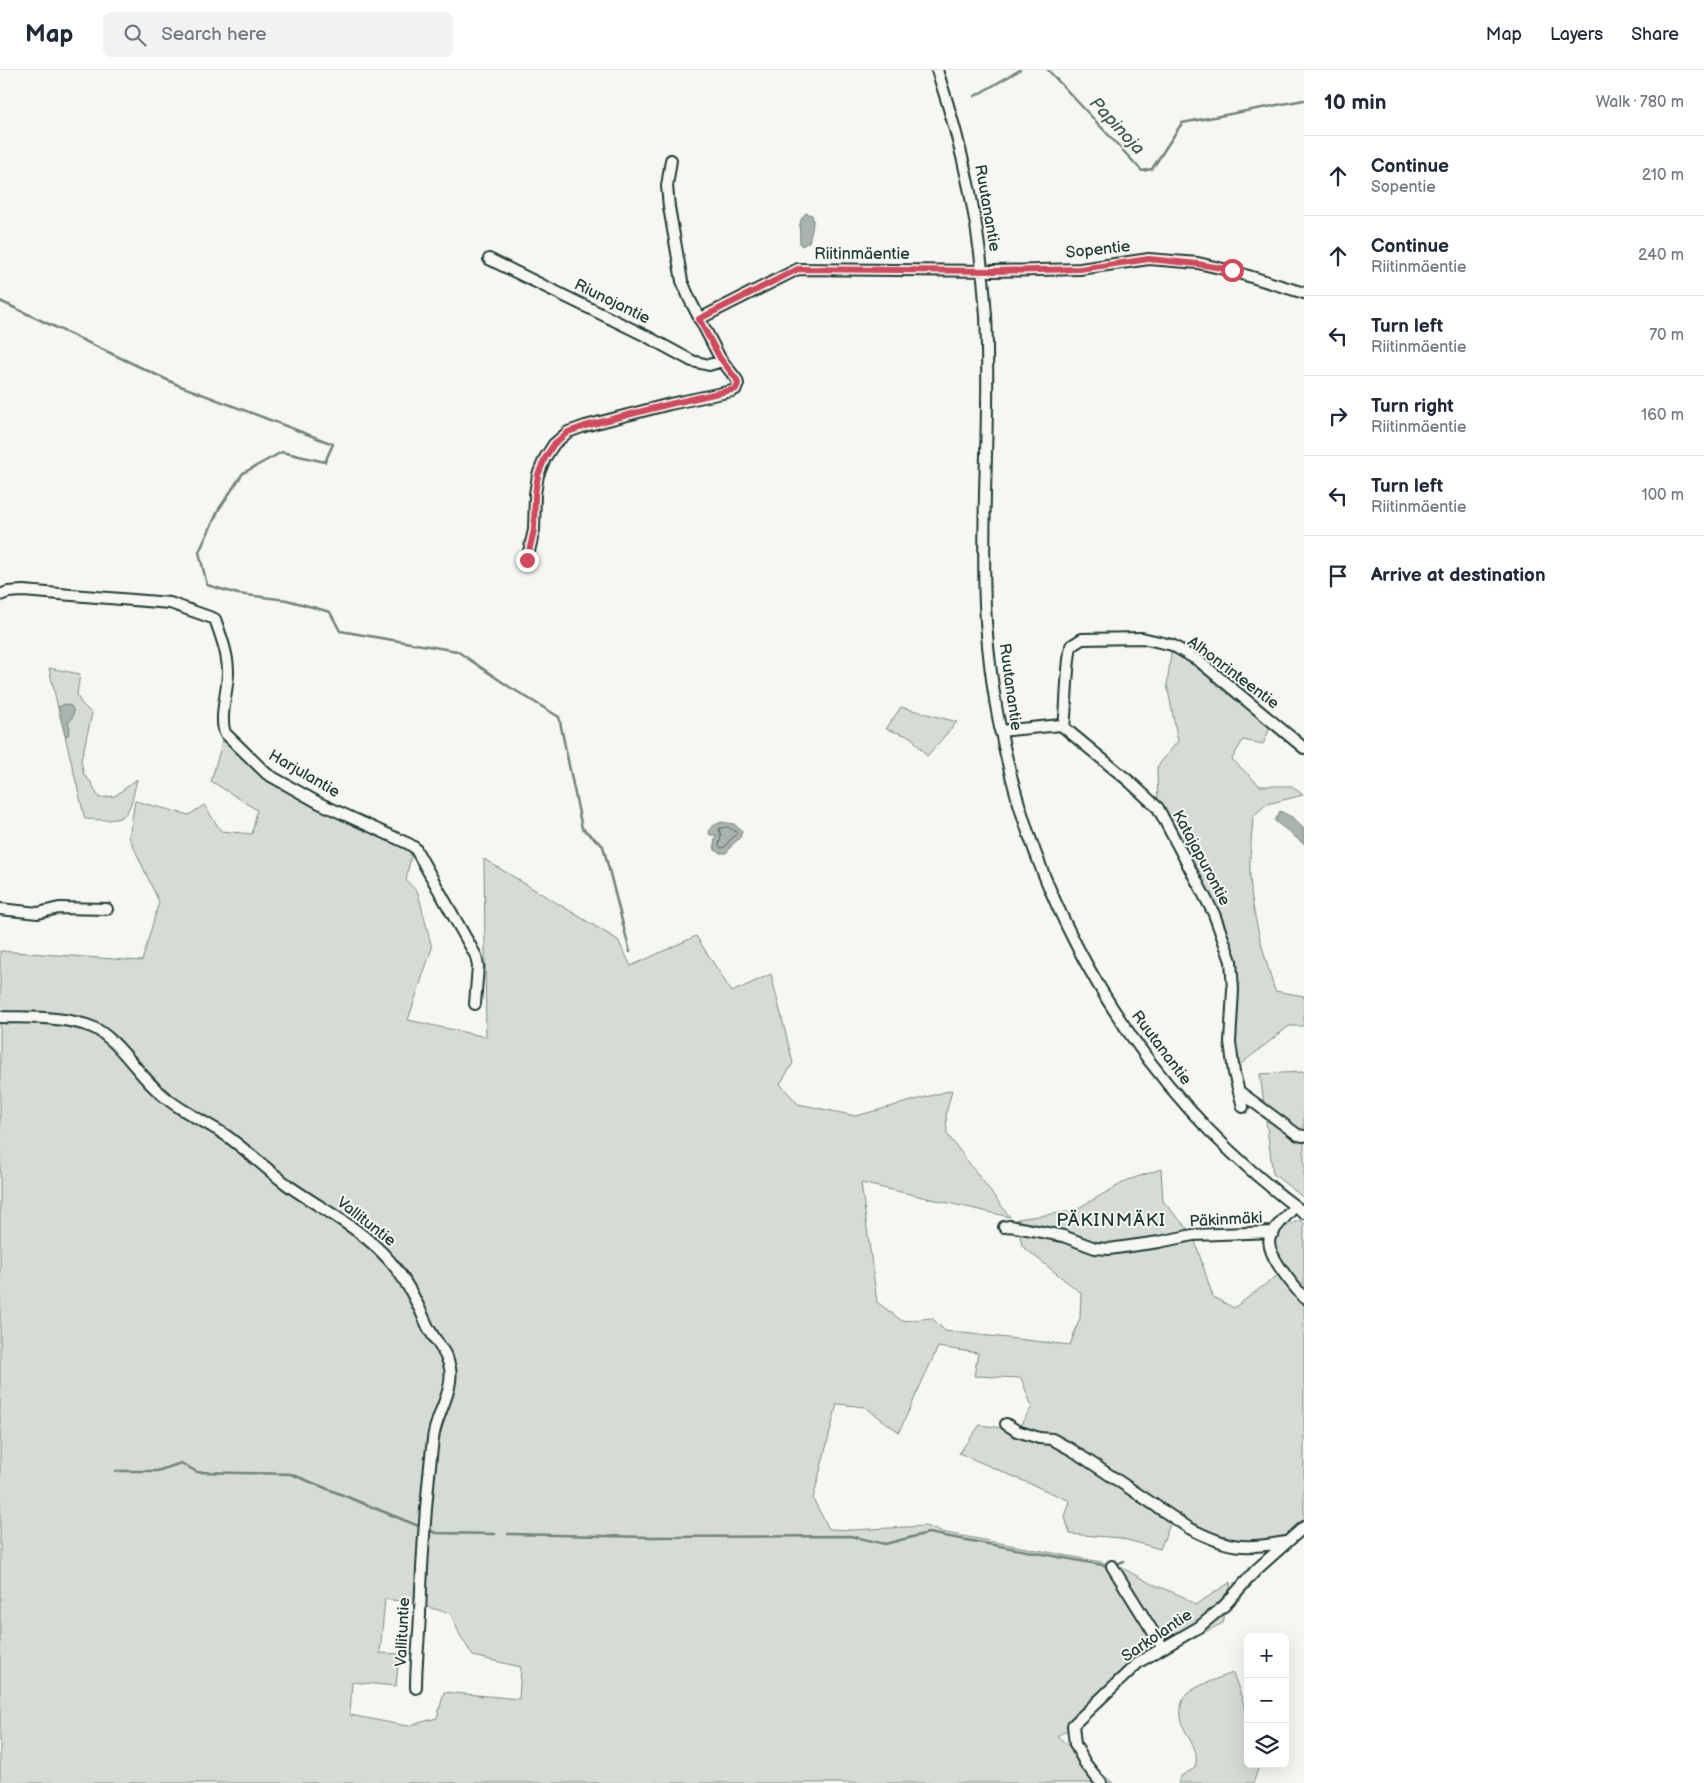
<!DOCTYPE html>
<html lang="en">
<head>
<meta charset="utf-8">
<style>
	:root { --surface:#fff; --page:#f2f2f3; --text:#1f2937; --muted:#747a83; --line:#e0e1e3 }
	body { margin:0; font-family:"Balsamiq Sans",sans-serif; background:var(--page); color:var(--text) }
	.controls { position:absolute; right:15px; bottom:15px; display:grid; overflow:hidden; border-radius:8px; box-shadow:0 5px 20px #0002 }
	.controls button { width:45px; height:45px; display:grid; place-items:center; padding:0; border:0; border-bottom:1px solid var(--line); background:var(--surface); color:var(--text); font:25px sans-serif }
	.stop { position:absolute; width:15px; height:15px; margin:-11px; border:4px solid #d1495b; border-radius:50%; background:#fff }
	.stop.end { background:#d1495b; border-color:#fff; box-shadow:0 1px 5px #0008 }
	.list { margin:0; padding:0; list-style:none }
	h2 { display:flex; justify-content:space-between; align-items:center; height:65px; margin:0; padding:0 20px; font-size:21px }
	h2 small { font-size:16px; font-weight:400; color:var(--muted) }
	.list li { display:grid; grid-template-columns:32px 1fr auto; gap:15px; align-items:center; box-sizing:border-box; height:80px; padding:0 20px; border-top:1px solid var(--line) }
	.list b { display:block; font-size:19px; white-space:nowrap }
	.list p { margin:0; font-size:16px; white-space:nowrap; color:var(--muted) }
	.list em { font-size:16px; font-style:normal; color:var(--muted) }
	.icon { flex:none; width:28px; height:28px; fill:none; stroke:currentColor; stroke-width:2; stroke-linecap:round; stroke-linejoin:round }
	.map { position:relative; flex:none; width:1304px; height:1713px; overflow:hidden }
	header { display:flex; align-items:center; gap:30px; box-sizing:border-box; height:70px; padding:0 25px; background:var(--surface); border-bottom:1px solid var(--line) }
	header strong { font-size:24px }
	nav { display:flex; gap:28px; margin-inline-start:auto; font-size:18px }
	.search { width:350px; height:45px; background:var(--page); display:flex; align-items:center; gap:12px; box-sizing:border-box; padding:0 18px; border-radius:8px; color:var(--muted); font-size:19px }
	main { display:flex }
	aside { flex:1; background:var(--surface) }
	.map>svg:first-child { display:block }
	.green { fill:#d6dbd6; stroke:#7a8c85; fill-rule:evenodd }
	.water { fill:#aab3ae; stroke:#72847d }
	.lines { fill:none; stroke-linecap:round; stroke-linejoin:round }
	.shore { stroke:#576c65; stroke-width:1 }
	.stream { stroke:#72847d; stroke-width:2.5 }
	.minor-casing { stroke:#1f3d34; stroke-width:14 }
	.minor { stroke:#f6f6f2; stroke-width:10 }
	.route { stroke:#d1495b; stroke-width:6 }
	.labels { text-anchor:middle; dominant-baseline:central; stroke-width:4; stroke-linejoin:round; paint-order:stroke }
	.street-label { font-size:16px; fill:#1f3d34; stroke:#f6f6f2 }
	.water-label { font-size:18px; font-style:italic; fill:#425a52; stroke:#f6f6f2 }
	.quarter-label { font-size:19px; letter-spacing:1px; fill:#1f3d34; stroke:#f6f6f2 }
</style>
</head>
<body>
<header>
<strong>Map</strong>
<div class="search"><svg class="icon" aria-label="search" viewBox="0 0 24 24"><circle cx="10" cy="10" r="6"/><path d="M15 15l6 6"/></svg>Search here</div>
<nav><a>Map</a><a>Layers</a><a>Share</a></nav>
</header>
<main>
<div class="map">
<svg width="1304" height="1713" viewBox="0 0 1304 1713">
	<rect width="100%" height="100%" fill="#f6f6f2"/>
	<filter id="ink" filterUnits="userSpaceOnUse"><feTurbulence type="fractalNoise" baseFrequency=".02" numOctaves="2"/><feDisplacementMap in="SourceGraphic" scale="10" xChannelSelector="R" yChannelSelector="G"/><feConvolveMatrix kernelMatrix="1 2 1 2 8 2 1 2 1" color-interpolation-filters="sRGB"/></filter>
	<g filter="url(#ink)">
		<path class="green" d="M1172 575 1271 656 1263 674 1243 670 1232 689 1260 716H1292L1303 725 1267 734 1253 746C1252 766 1249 787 1250 808 1252 846 1264 884 1275 921L1304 926V956H1289L1236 998 1230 972 1231 891 1214 844 1158 738 1157 697 1178 671 1167 615Z
			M49 598 80 604 77 625 81 633 92 644 81 691 84 705 91 712 99 728 115 726 137 709C128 750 128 752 85 749L65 666H67V653L71 650 59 636 58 638Z
			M901 637 957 652 927 686 911 667 886 659Z
			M225 663 260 699 413 776 406 810 418 823 432 878 408 950 486 967 484 789 618 870 631 896 696 866 732 922 771 904 793 993 780 1014 798 1034 856 1046 952 1020 946 1043 947 1064 1010 1147 861 1113 877 1232 902 1251 932 1248 945 1261 1070 1275 1080 1248 1081 1223 1022 1176 1017 1149 1073 1141 1128 1110 1161 1099 1163 1131 1193 1165 1213 1227 1234 1238 1282 1202 1269 1178 1274 1162 1300 1150 1304 1153V1457L1287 1472 1241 1477 1173 1447 1160 1479 1120 1468 1070 1464 1065 1447 1070 1431 959 1383 980 1355 1017 1360 1032 1337 1021 1308 974 1306 978 1283 938 1277 899 1362 865 1337 837 1334 813 1429 829 1459 853 1460 925 1456 941 1462 1117 1495 1148 1512 1184 1527 1195 1535 1231 1512 1223 1553 1148 1590 1081 1652 1057 1666 1113 1713H0V881L142 891 159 832 129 767 135 731 189 745 204 735 221 761 252 764 257 740 211 711ZM385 1529 408 1532 450 1543 460 1565 473 1586 521 1597 519 1629 444 1622 437 1648 407 1656 350 1645 352 1612 396 1616 399 1584 380 1583Z
			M1304 1002V1128L1273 1104 1260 1004Z
			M1233 1603 1248 1646V1694H1260L1253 1713H1178L1181 1706 1195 1698C1199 1681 1193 1677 1186 1662 1180 1652 1178 1634 1186 1625 1194 1616 1222 1607 1233 1603Z"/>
		<path class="water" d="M806 143 812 145C815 152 811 164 809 172L802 176 800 174C800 163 797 150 806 143Z
			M64 634 71 636C76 642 73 648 68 653L70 657 68 665 65 666 58 638Z
			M1280 741 1292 747 1304 759V774L1275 751Z
			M721 752 734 754 742 761 740 768 733 774 726 783H720L715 780 714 774 716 765H710L709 763 711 757Z"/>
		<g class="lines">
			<path class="shore" d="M727 757 735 761 737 764 729 771 725 777 721 778 719 775 721 766 719 759Z"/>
			<path class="stream" d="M1048 0 1142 101 1152 99 1182 53 1304 30
				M975 26 1020 0
				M0 231 178 315 333 374 325 392 282 382 243 403 219 439 199 482 207 515 238 524 287 530 330 542 340 561 457 581 508 616 559 647 582 758 603 776 630 882
				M116 1401H157L181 1393 197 1402 291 1404 421 1457
				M428 1460 436 1463 495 1464
				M508 1464 651 1467 850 1466 885 1474 928 1463 1108 1496
				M1114 1495 1124 1491"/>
			<g class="minor-casing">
				<path id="minor" d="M937 0C964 82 981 159 986 246 991 342 981 438 985 535 997 774 1110 1000 1304 1143
					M489 189 646 266 692 291 709 295 722 291
					M699 249 798 199 994 201 1080 199 1149 189 1198 193 1232 201 1304 223
					M527 490 534 460 535 424 538 405 545 388 554 374 568 362 585 356 670 334 732 321 736 319 738 314 737 310 720 288 690 230 682 211 669 137 667 116 671 90
					M0 525 8 522 23 521 170 533 215 549C221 566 228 584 228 602 228 620 219 647 225 663L267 704 319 733 409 774 415 778 476 886 478 896 475 934
					M1064 658C1067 631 1066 603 1071 576L1082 569 1142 568 1172 575 1199 591 1304 678
					M1000 661 1061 655 1130 712 1158 738 1214 844 1231 891 1233 920 1230 972 1234 1003 1243 1037
					M0 839 38 843 59 838 107 839
					M0 947C29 948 64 946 92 957 116 967 138 1004 158 1021 177 1039 202 1050 224 1064 247 1080 266 1099 289 1116 323 1140 361 1158 389 1190 407 1210 417 1233 428 1257 435 1271 447 1282 450 1298 454 1322 435 1346 433 1369 426 1427 422 1486 420 1544 419 1569 416 1594 416 1618
					M1240 1022 1298 1065 1304 1066
					M1295 1136C1288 1145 1275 1156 1270 1167 1264 1183 1294 1216 1304 1228
					M1004 1157 1010 1156 1063 1166 1095 1178 1109 1179 1159 1172 1193 1165 1274 1162
					M1006 1354 1017 1361 1039 1368 1052 1369 1072 1380 1189 1458C1228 1478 1243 1480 1286 1472
					M1112 1496 1163 1578
					M1101 1713 1085 1693 1075 1674 1073 1655 1139 1592 1199 1557 1224 1536 1256 1500 1304 1457"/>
			</g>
			<use href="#minor" class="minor"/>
		</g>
	</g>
	<g class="lines" filter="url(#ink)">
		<path class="route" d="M527 490 534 460 535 424 538 405 545 388 554 374 568 362 585 356 670 334 736 319 738 314 737 310 720 288 699 249 798 199 994 201 1080 199 1149 189 1198 194 1232 200"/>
	</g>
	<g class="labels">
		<g class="street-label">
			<text transform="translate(987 138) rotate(80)">Ruutanantie</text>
			<text transform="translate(1098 180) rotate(-6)">Sopentie</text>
			<text x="862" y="184">Riitinmäentie</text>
			<text transform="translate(612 232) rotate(26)">Riunojantie</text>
			<text transform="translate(1233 603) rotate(37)">Alhonrinteentie</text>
			<text transform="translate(1010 617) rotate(82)">Ruutanantie</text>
			<text transform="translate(304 704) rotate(30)">Harjulantie</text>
			<text transform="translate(1201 788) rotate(62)">Katajapurontie</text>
			<text transform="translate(1161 978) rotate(53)">Ruutanantie</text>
			<text transform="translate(1226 1150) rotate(-3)">Päkinmäki</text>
			<text transform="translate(366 1152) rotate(38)">Vallituntie</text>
			<text transform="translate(403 1562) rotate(-87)">Vallituntie</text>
			<text transform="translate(1157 1566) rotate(-34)">Sarkolantie</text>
		</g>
		<g class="water-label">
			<text transform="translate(1117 56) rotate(47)">Papinoja</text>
		</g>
		<g class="quarter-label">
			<text x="1111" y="1150">PÄKINMÄKI</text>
		</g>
	</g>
</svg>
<div class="controls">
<button>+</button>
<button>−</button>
<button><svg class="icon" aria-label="layers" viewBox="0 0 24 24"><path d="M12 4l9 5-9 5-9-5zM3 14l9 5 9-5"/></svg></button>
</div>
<div class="stop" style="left:1232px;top:200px"></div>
<div class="stop end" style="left:527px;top:490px"></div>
</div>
<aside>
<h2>10 min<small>Walk · 780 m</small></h2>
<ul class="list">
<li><svg class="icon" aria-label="ahead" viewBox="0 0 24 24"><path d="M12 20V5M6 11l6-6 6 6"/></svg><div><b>Continue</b><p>Sopentie</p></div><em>210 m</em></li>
<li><svg class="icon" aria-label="ahead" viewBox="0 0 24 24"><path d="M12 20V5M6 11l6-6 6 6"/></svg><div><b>Continue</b><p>Riitinmäentie</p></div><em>240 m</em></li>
<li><svg class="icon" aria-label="left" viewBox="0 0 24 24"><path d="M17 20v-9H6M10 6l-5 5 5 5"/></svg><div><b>Turn left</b><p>Riitinmäentie</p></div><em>70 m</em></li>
<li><svg class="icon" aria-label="right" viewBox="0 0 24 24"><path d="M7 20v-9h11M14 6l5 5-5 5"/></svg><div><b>Turn right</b><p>Riitinmäentie</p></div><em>160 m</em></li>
<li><svg class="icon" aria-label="left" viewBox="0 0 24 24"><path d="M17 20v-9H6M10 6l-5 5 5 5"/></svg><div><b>Turn left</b><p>Riitinmäentie</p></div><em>100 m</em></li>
<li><svg class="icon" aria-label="arrive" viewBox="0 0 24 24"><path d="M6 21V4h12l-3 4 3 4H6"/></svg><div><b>Arrive at destination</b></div></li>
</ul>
</aside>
</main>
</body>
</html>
